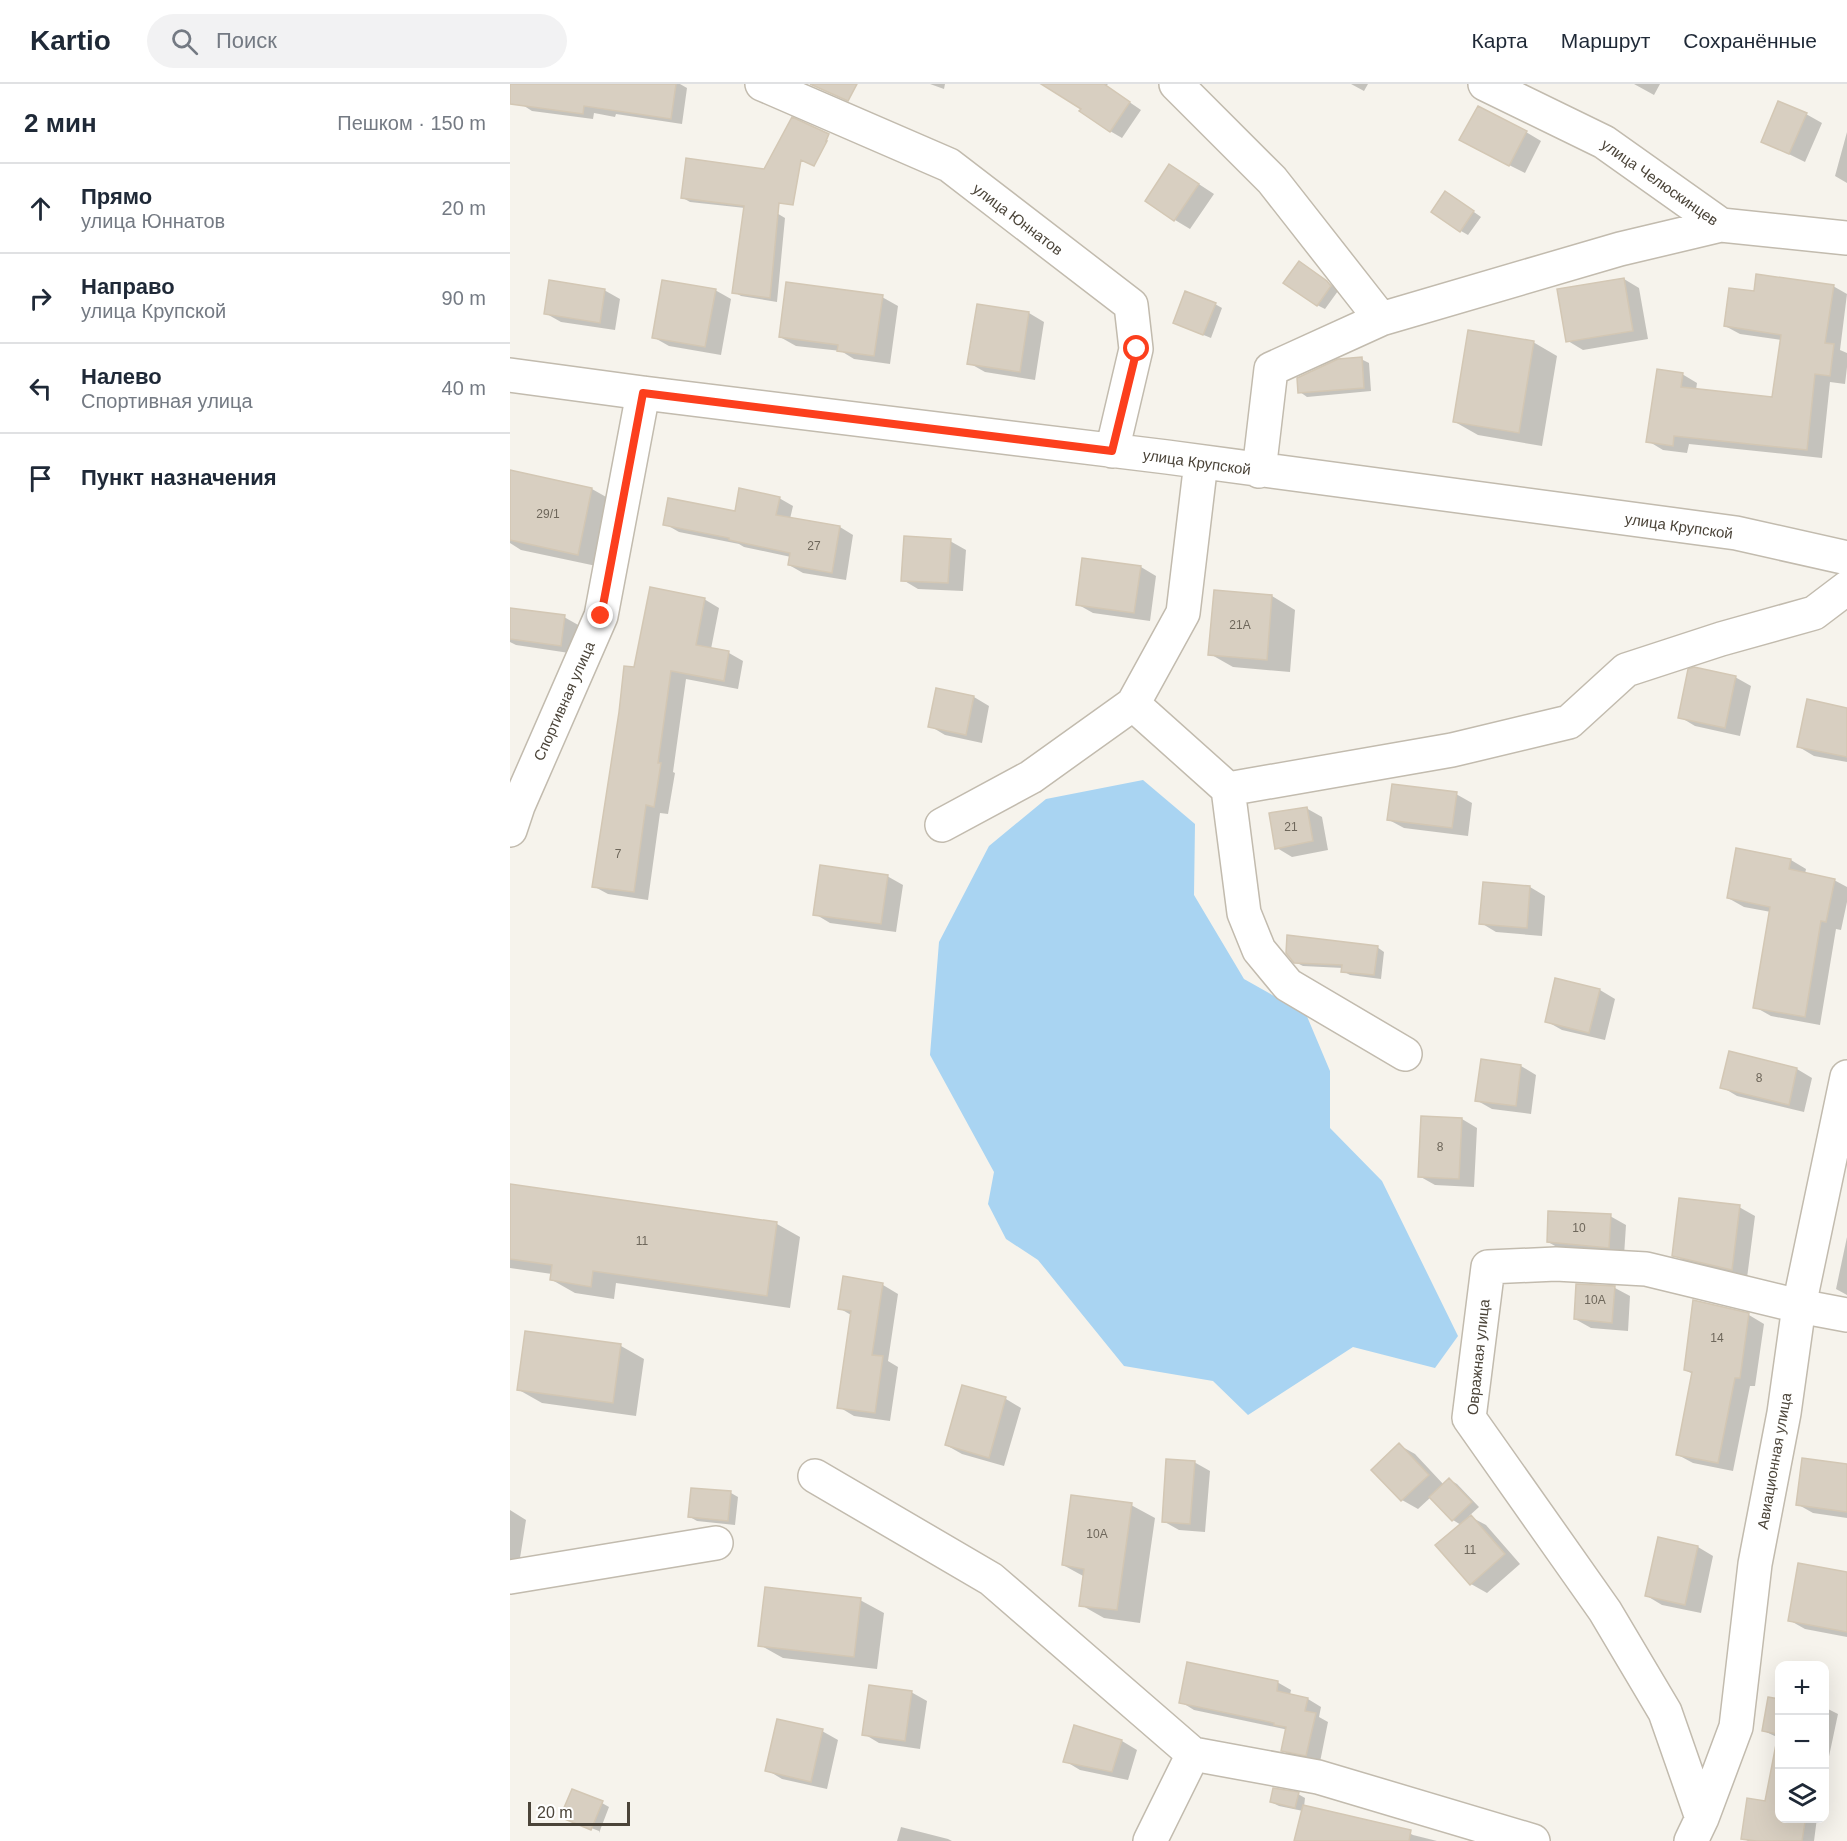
<!DOCTYPE html>
<html lang="ru">
<head>
<meta charset="utf-8">
<style>
	:root { --surface:#fff; --page:#f2f2f3; --text:#1f2937; --muted:#747a83; --line:#e0e1e3 }
	body { margin:0; font-family:Helvetica,sans-serif; background:var(--page); color:var(--text) }
	.controls { position:absolute; right:18px; bottom:18px; display:grid; overflow:hidden; border-radius:12px; box-shadow:0 6px 24px #0002 }
	.controls button { width:54px; height:54px; display:grid; place-items:center; padding:0; border:0; border-bottom:2px solid var(--line); background:var(--surface); color:var(--text); font:30px sans-serif }
	.scale { position:absolute; left:18px; bottom:15px; width:102px; box-sizing:border-box; padding-left:6px; border:3px solid #4b4439; border-top:0; font-size:16px; line-height:21px; white-space:nowrap; color:#4b4439; -webkit-text-stroke:4px #fff; paint-order:stroke }
	.stop { position:absolute; width:18px; height:18px; margin:-14px; border:4px solid #fc3f1d; border-radius:50%; background:#fff }
	.stop.end { background:#fc3f1d; border-color:#fff; box-shadow:0 2px 6px #0008 }
	.list { margin:0; padding:0; list-style:none }
	h2 { display:flex; justify-content:space-between; align-items:center; height:78px; margin:0; padding:0 24px; font-size:26px }
	h2 small { font-size:20px; font-weight:400; color:var(--muted) }
	.list li { display:grid; grid-template-columns:39px 1fr auto; gap:18px; align-items:center; box-sizing:border-box; height:90px; padding:0 24px; border-top:2px solid var(--line) }
	.list b { display:block; font-size:22px; white-space:nowrap }
	.list p { margin:0; font-size:20px; white-space:nowrap; color:var(--muted) }
	.list em { font-size:20px; font-style:normal; color:var(--muted) }
	.icon { flex:none; width:33px; height:33px; fill:none; stroke:currentColor; stroke-width:2; stroke-linecap:round; stroke-linejoin:round }
	.map { position:relative; flex:none; width:1337px; height:1757px; overflow:hidden }
	header { display:flex; align-items:center; gap:36px; box-sizing:border-box; height:84px; padding:0 30px; background:var(--surface); border-bottom:2px solid var(--line) }
	header strong { font-size:28px }
	nav { display:flex; gap:33px; margin-inline-start:auto; font-size:21px }
	.search { width:420px; height:54px; background:var(--page); display:flex; align-items:center; gap:15px; box-sizing:border-box; padding:0 21px; border-radius:33px; color:var(--muted); font-size:22px }
	main { display:flex }
	aside { flex:1; background:var(--surface) }
	.map>svg:first-child { display:block }
	.water { fill:#a9d4f2 }
	.shadow { fill:#0003 }
	.building { fill:#d8cfc1; stroke:#d3c7b4; stroke-width:1.5 }
	.lines { fill:none; stroke-linecap:round; stroke-linejoin:round }
	.minor-casing { stroke:#c2bbae; stroke-width:36 }
	.minor { stroke:#fff; stroke-width:33 }
	.route { stroke:#fc3f1d; stroke-width:8 }
	.labels { text-anchor:middle; dominant-baseline:central; stroke-width:5; stroke-linejoin:round; paint-order:stroke }
	.number-label { font-size:12px; fill:#6e675b }
	.street-label { font-size:15px; fill:#4b4439; stroke:#fff }
</style>
</head>
<body>
<header>
<strong>Kartio</strong>
<div class="search"><svg class="icon" aria-label="search" viewBox="0 0 24 24"><circle cx="10" cy="10" r="6"/><path d="M15 15l6 6"/></svg>Поиск</div>
<nav><a>Карта</a><a>Маршрут</a><a>Сохранённые</a></nav>
</header>
<main>
<aside>
<h2>2 мин<small>Пешком · 150 m</small></h2>
<ul class="list">
<li><svg class="icon" aria-label="ahead" viewBox="0 0 24 24"><path d="M12 20V5M6 11l6-6 6 6"/></svg><div><b>Прямо</b><p>улица Юннатов</p></div><em>20 m</em></li>
<li><svg class="icon" aria-label="right" viewBox="0 0 24 24"><path d="M7 20v-9h11M14 6l5 5-5 5"/></svg><div><b>Направо</b><p>улица Крупской</p></div><em>90 m</em></li>
<li><svg class="icon" aria-label="left" viewBox="0 0 24 24"><path d="M17 20v-9H6M10 6l-5 5 5 5"/></svg><div><b>Налево</b><p>Спортивная улица</p></div><em>40 m</em></li>
<li><svg class="icon" aria-label="arrive" viewBox="0 0 24 24"><path d="M6 21V4h12l-3 4 3 4H6"/></svg><div><b>Пункт назначения</b></div></li>
</ul>
</aside>
<div class="map">
<svg width="1337" height="1757" viewBox="0 0 1337 1757">
	<rect width="100%" height="100%" fill="#f6f3ec"/>
	<path class="water" d="M633 696 685 740 684 811 734 895 796 930 820 987V1044L872 1097 948 1252 925 1284 843 1263 738 1331 703 1297 614 1282 528 1176 496 1155 478 1120 484 1088 420 971 429 858 479 762 536 715Z"/>
	<path class="shadow" d="M16 0H170L177 4 172 40 106 30 105 33 84 29 83 35 22 27 11 20Z
		M420 0H435L434 5Z
		M544 0H598L596 2 631 26 612 54 600 47Z
		M841 0H858L854 7Z
		M1124 0H1150L1144 11Z
		M1296 30 1312 39 1295 78 1252 57Z
		M1016 48 1031 57 1015 89 967 65Z
		M1337 48V99L1325 92Z
		M178 76 275 134 267 218 231 212 224 208 235 124 180 118 173 114Z
		M675 91 704 110 680 145 665 136Z
		M943 113 971 133 958 151 951 147Z
		M796 183 824 203 828 207 815 225 807 221Z
		M1114 195 1129 204 1138 255 1073 266 1058 257Z
		M1323 202 1337 210 1330 266 1337 269V283L1335 300 1320 298 1312 374 1179 360 1177 369 1153 366 1138 357 1172 290 1187 299 1186 306 1263 315 1272 256 1230 250 1215 242 1245 209Z
		M94 206 110 215 105 246 51 238 35 229Z
		M205 206 221 215 211 271 159 262 143 253Z
		M372 213 388 222 380 280 344 275 331 267 286 262 270 253Z
		M705 220 712 224 701 254 664 239Z
		M468 222 519 229 534 238 525 296 475 288 459 279Z
		M1023 258 1047 272 1032 362 968 351 945 338Z
		M851 275 859 279 861 307 797 313 790 308Z
		M0 395 82 405 105 418 91 483 11 466 0 459Z
		M269 414 283 422 280 435 330 443 343 451 336 496 293 489 279 481 281 473 234 463 229 460 169 448 155 440 226 429Z
		M440 457 456 466 453 507 408 505 393 496Z
		M631 483 646 492 640 537 583 529 567 520Z
		M705 507 762 512 785 526 780 588 723 583 700 570Z
		M194 515 209 524 201 565 219 569 233 577 228 605 176 595 163 688 165 689 158 730 150 729 138 816 98 810 83 802 125 585Z
		M0 525 54 533 70 542 66 570 6 561 0 558Z
		M1225 593 1241 602 1230 652 1185 642 1170 633Z
		M464 613 479 622 472 659 435 651 420 642Z
		M1337 625V678L1304 672 1289 663Z
		M946 710 962 719 958 752 894 744 879 736Z
		M796 724 812 733 818 766 782 773 767 764Z
		M1281 776 1296 785 1295 790 1324 796 1337 803V818L1331 846 1326 845 1310 941 1261 932 1245 923 1261 828 1234 823 1218 814Z
		M377 792 393 801 386 848 320 839 305 830Z
		M1020 803 1035 812 1032 852 986 848 971 839Z
		M867 863 874 868 871 895 840 891 833 887V884L793 882 785 878Z
		M1090 906 1105 915 1095 956 1052 946 1036 937Z
		M1220 969 1287 985 1302 994 1294 1028 1227 1012 1212 1003Z
		M972 977 1011 982 1026 991 1021 1030 982 1025 966 1016Z
		M952 1035 967 1044 964 1103 925 1101 909 1092Z
		M0 1101 267 1140 290 1153 280 1224 106 1199 104 1215 65 1209 42 1196V1190L0 1184Z
		M1229 1123 1245 1132 1237 1194 1180 1180 1164 1171Z
		M1100 1132 1116 1141 1114 1172 1054 1167 1038 1158Z
		M1337 1153V1211L1326 1205Z
		M334 1194 373 1201 388 1210 378 1277 388 1283 380 1337 344 1332 329 1323 341 1231 329 1224Z
		M1105 1204 1120 1212 1118 1247 1081 1244 1065 1235Z
		M1239 1231 1254 1240 1245 1302H1240L1223 1387 1183 1379 1168 1371 1183 1290 1175 1286Z
		M17 1249 111 1262 134 1275 126 1332 32 1319 9 1306Z
		M453 1303 496 1315 511 1324 494 1382 452 1370 436 1361Z
		M889 1361 905 1370 934 1401 940 1396 947 1400 969 1423 959 1432 976 1441 1010 1480 977 1509 961 1500 951 1441 943 1436 921 1413 908 1425 892 1416 864 1386Z
		M684 1378 700 1387 695 1448 669 1446 653 1437Z
		M1337 1382V1434L1303 1429 1287 1420Z
		M221 1409 228 1413 225 1441 187 1437 180 1433Z
		M621 1421 645 1434 630 1539 594 1534 571 1521 575 1493 553 1481Z
		M0 1426 16 1436 5 1506H0Z
		M1149 1455 1188 1463 1203 1472 1191 1529 1152 1521 1137 1512Z
		M1337 1490V1553L1295 1545 1279 1536Z
		M350 1516 374 1529 367 1585 273 1574 250 1561Z
		M767 1598 781 1606 780 1611 798 1615 811 1623 809 1633 818 1638 810 1678 785 1674 772 1666 777 1646 774 1645 684 1626 671 1618Z
		M401 1608 417 1617 410 1665 369 1659 354 1650Z
		M1259 1615 1270 1617V1734H1307L1304 1757H1238L1233 1754 1257 1718 1269 1654 1254 1647Z
		M1314 1623 1328 1630 1314 1696Z
		M565 1643 612 1657 627 1666 618 1696 570 1686 555 1677Z
		M312 1647 328 1656 317 1705 272 1695 257 1686Z
		M788 1710 795 1714 794 1723 895 1747 903 1751 927 1757H786L793 1727 769 1722 761 1718Z
		M92 1719 99 1723 89 1749V1747L58 1735Z
		M391 1743 438 1755 442 1757H387Z"/>
	<path class="building" d="M0 0H166L161 35 74 22 73 30 0 20Z
		M300 0H347L338 17Z
		M531 0H594L620 18 600 48 569 27 571 25Z
		M1268 17 1297 29 1279 70 1251 58Z
		M968 22 1017 47 999 82 949 56Z
		M282 33 319 50 316 57H317L304 82 291 76 283 121 269 119 260 214 222 209 234 122 171 114 176 74 254 85Z
		M659 80 689 100 664 137 635 117Z
		M935 107 964 127 950 148 921 128Z
		M789 177 817 197 821 202 807 222 773 199Z
		M1246 190 1324 201 1315 259 1324 260 1320 292 1305 290 1297 366 1164 352 1163 362 1136 358 1147 285 1173 289 1171 303 1262 313 1271 251 1214 242 1219 204 1244 207Z
		M1114 194 1123 247 1056 258 1047 205Z
		M39 196 95 205 90 239 34 230Z
		M152 196 206 205 195 263 142 254Z
		M276 198 373 211 364 272 327 267 328 261 269 253Z
		M675 207 706 219 693 251 663 239Z
		M467 220 519 228 510 288 457 280Z
		M958 246 1024 257 1009 349 943 338Z
		M852 273 854 304 788 309 787 294 828 275Z
		M0 386 82 404 68 471 0 456Z
		M229 404 270 413 266 431 330 442 322 489 278 481 280 469 219 456V454L153 441 158 414 225 427Z
		M394 452 441 455 438 499 391 497Z
		M572 474 631 482 624 529 566 521Z
		M140 503 195 514 186 561 219 567 214 597 161 587 148 679H151L144 723 136 721 124 808 82 803 109 628 114 582 124 583Z
		M704 506 762 511 757 576 698 571Z
		M0 524 55 531 51 562 0 555Z
		M1184 583 1226 592 1215 644 1168 634 1178 585Z
		M426 604 464 612 456 651 418 643Z
		M1297 615 1337 624V673L1287 663Z
		M882 700 947 708 942 744 877 736Z
		M797 723 803 757 765 765 759 729Z
		M1226 764 1281 775 1279 785 1325 795 1316 838 1311 837 1295 933 1243 924 1260 823 1217 814Z
		M310 781 378 791 371 840 303 831Z
		M973 798 1020 802 1017 844 969 840Z
		M777 851 868 862 864 891 831 888 832 881 784 879 776 869Z
		M1045 894 1090 905 1079 949 1035 938Z
		M1219 967 1287 984 1279 1021 1210 1004Z
		M971 975 1011 981 1006 1022 965 1017Z
		M911 1032 952 1034 949 1095 908 1093Z
		M0 1100 267 1138 257 1212 83 1187 81 1203 40 1196 42 1181 0 1175Z
		M1169 1114 1230 1121 1222 1186 1162 1172Z
		M1038 1127 1101 1130 1099 1164 1037 1158Z
		M333 1192 373 1199 362 1271 373 1272 365 1329 327 1324 341 1227 328 1225Z
		M1066 1200 1105 1202 1102 1239 1064 1235Z
		M1183 1216 1239 1229 1230 1294H1225L1208 1379 1166 1371 1182 1288 1174 1286Z
		M15 1247 111 1260 103 1319 7 1306Z
		M452 1301 496 1313 479 1374 435 1361Z
		M889 1359 919 1391 891 1417 861 1386Z
		M1292 1374 1337 1380V1428L1286 1421Z
		M656 1375 685 1377 680 1440 652 1438Z
		M939 1394 962 1418 942 1437 919 1413Z
		M181 1404 221 1407 218 1437 178 1433Z
		M561 1411 622 1419 607 1526 569 1522 574 1485 552 1481Z
		M961 1431 995 1470 960 1501 925 1461Z
		M1148 1453 1188 1462 1175 1521 1135 1512Z
		M1288 1479 1337 1488V1548L1278 1537Z
		M255 1503 351 1514 344 1573 248 1562Z
		M677 1578 768 1597 767 1607 798 1614 795 1627 806 1629 796 1672 771 1667 776 1643 764 1641V1639L669 1619Z
		M359 1601 402 1607 395 1657 352 1651Z
		M1258 1613 1269 1615V1734H1298V1738H1295L1292 1757H1246L1231 1755 1237 1714 1255 1717 1268 1650 1252 1647Z
		M267 1635 313 1645 301 1698 255 1687Z
		M564 1641 612 1656 602 1688 553 1678Z
		M763 1704 789 1708 785 1724 760 1718Z
		M62 1705 93 1717 81 1746 50 1733Z
		M793 1721 901 1746 899 1757H784Z"/>
	<g class="lines">
		<g class="minor-casing">
			<path id="minor" d="M252 0 439 81 621 221 626 265 602 367
				M666 0 762 96 871 235
				M975 0 1094 58 1211 141 1337 154
				M0 291 133 309 657 373 1226 449 1337 474
				M749 387 761 285 871 235 1110 165 1211 141
				M623 620 718 705 734 829 749 866 778 901 895 970
				M718 705 942 666 1059 638 1116 586 1211 555 1304 529 1337 504
				M432 741 521 693 623 620 673 529 691 378
				M0 746 8 722 91 532 133 309
				M305 1392 481 1495 683 1670 808 1693 1023 1757
				M0 1493 206 1459
				M1192 1734 1155 1628 1095 1527 959 1334 978 1183 1046 1180 1136 1185 1289 1222 1337 1231
				M640 1757 683 1670
				M1181 1757 1192 1734 1226 1643 1245 1480 1274 1329 1289 1222 1337 993"/>
		</g>
		<use href="#minor" class="minor"/>
	</g>
	<g class="lines">
		<path class="route" d="M91 532 133 309 602 367 627 265"/>
	</g>
	<g class="labels">
		<g class="number-label">
			<text x="38" y="430">29/1</text>
			<text x="304" y="462">27</text>
			<text x="730" y="541">21А</text>
			<text x="781" y="743">21</text>
			<text x="108" y="770">7</text>
			<text x="1249" y="994">8</text>
			<text x="930" y="1063">8</text>
			<text x="1069" y="1144">10</text>
			<text x="132" y="1157">11</text>
			<text x="1085" y="1216">10А</text>
			<text x="1207" y="1254">14</text>
			<text x="587" y="1450">10А</text>
			<text x="960" y="1466">11</text>
		</g>
		<g class="street-label">
			<text transform="translate(1150 98) rotate(35)">улица Челюскинцев</text>
			<text transform="translate(508 135) rotate(37)">улица Юннатов</text>
			<text transform="translate(687 378) rotate(8)">улица Крупской</text>
			<text transform="translate(1169 442) rotate(8)">улица Крупской</text>
			<text transform="translate(54 617) rotate(-66)">Спортивная улица</text>
			<text transform="translate(968 1273) rotate(-84)">Овражная улица</text>
			<text transform="translate(1264 1377) rotate(-80)">Авиационная улица</text>
		</g>
	</g>
</svg>
<div class="controls">
<button>+</button>
<button>−</button>
<button><svg class="icon" aria-label="layers" viewBox="0 0 24 24"><path d="M12 4l9 5-9 5-9-5zM3 14l9 5 9-5"/></svg></button>
</div>
<div class="scale">20 m</div>
<div class="stop" style="left:627px;top:265px"></div>
<div class="stop end" style="left:91px;top:532px"></div>
</div>
</main>
</body>
</html>
